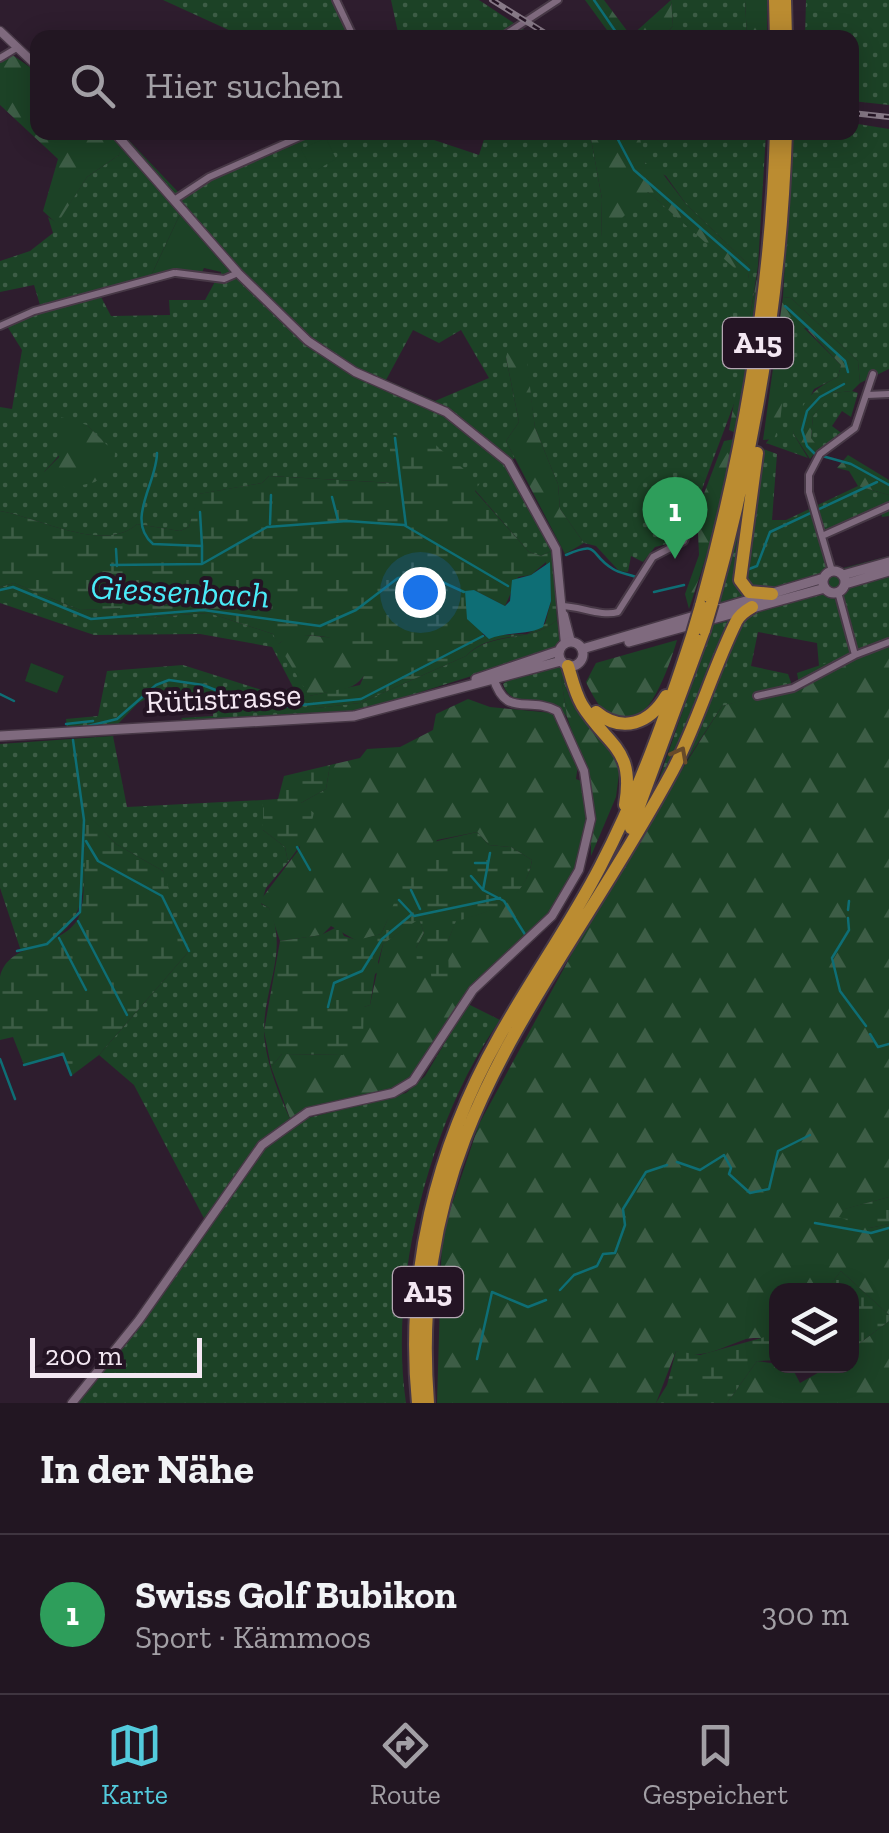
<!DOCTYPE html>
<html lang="de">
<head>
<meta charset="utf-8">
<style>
	:root { --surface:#221622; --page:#2e232f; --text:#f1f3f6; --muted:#a29fa5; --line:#3f3540; --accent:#53cadc }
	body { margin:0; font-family:"Zilla Slab",serif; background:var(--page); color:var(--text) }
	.controls { position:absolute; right:30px; bottom:30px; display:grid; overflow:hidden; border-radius:20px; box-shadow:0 5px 25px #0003 }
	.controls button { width:90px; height:90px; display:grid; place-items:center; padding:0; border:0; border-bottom:2px solid var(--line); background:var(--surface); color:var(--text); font:50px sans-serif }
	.scale { position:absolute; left:30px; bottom:25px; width:172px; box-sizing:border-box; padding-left:10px; border:5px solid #f3e7f2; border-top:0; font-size:28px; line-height:35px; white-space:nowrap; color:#f3e7f2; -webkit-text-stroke:8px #241424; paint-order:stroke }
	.you { position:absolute; left:420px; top:592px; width:35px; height:35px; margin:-25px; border:8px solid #fff; border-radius:50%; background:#1a73e8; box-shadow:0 0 0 15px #1a73e833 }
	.badge { display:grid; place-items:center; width:65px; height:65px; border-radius:50%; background:var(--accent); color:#fff; font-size:32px; font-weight:700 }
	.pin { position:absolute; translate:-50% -82px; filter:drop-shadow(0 2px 5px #0008) }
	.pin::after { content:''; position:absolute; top:52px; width:35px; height:30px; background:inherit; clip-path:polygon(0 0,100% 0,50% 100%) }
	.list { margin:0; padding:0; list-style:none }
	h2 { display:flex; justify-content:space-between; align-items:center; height:130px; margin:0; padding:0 40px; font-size:42px }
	h2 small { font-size:32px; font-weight:400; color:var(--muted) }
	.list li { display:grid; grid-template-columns:65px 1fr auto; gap:30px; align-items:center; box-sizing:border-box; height:160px; padding:0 40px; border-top:2px solid var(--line) }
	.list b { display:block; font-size:38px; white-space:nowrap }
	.list p { margin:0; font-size:32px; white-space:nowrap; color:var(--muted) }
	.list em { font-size:32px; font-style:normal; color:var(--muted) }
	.icon { flex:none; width:55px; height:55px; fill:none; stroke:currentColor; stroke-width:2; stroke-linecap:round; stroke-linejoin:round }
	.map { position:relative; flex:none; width:889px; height:1403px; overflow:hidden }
	.search { position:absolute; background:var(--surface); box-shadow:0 5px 25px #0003; left:30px; right:30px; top:30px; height:110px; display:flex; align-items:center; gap:25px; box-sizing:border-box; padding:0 35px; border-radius:20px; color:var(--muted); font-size:38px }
	.sheet { height:290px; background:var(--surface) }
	nav { display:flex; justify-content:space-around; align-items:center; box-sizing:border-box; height:140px; border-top:2px solid var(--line); background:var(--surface); font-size:28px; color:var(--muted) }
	nav a { display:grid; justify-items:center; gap:5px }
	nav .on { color:var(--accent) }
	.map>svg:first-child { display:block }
	.grass { fill:url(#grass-dots); fill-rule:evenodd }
	.forest { fill:url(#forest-firs) }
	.wetland { fill:url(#wetland-marsh); fill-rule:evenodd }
	.garden { fill:#1c4226 }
	.water { fill:#0e6e75 }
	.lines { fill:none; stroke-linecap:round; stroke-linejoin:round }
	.stream { stroke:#0e6e75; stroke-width:2.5 }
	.minor-casing { stroke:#473846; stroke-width:10 }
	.tertiary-casing { stroke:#473846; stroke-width:11 }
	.secondary-casing { stroke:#473846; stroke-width:12 }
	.motorway-casing { stroke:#473846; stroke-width:16 }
	.minor { stroke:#7f6a7e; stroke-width:6 }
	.tertiary { stroke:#7f6a7e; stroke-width:8 }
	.secondary { stroke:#7f6a7e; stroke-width:9 }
	.motorway { stroke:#bb8c31; stroke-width:12 }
	.rail-casing { stroke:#877987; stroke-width:6 }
	.rail { stroke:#241424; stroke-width:2.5; stroke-dasharray:8; stroke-linecap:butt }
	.motorway-bridge-casing { stroke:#473846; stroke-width:16; stroke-linecap:butt }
	.motorway-bridge { stroke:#bb8c31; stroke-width:12 }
	.oneway { stroke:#684a2a }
	.labels { text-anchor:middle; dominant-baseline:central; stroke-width:8; stroke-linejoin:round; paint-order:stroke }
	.shield { fill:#241424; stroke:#b5a8b4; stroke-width:2.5 }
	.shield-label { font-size:30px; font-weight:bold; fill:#f3e7f2 }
	.street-label { font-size:32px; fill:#f3e7f2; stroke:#241424 }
	.water-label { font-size:35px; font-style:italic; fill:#4aecf9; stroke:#241424 }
</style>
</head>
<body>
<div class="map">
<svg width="889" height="1403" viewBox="0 0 889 1403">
	<defs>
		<pattern id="grass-dots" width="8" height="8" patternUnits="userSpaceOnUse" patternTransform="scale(2.5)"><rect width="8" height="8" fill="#1c4226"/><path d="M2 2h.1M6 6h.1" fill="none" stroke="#3d5d46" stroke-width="1.8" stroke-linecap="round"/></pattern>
		<pattern id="forest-firs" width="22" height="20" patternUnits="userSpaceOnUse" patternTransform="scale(2.5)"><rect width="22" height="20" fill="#1c4226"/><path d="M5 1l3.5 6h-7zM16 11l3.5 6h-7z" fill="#3d5d46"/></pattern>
		<pattern id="wetland-marsh" width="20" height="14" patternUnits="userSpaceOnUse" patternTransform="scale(2.5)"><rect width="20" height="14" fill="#1c4226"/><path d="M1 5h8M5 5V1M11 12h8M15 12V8" fill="none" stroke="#3d5d46"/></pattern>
	</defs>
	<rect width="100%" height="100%" fill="#2e1d2e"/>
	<path class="grass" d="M163 0H333L350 37H244Z
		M391 0H479L535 37H399Z
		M671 0H745L747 37 663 38 673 26Z
		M806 0H889V105L852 101V38H805Z
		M852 123 889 129V369L860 383 858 361 791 298 783 297 792 133 852 132Z
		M107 132 122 133 180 194 311 133H429L428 138 479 155 486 133 508 139 534 133H590L602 199 601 237 647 191 748 279 750 266 686 204 666 176 645 165 638 135 766 133 758 266 738 393 683 540 655 547 643 562 631 556 628 572 619 571 596 546 584 543 560 509 558 484 535 428 525 354 506 357 519 422 506 441 515 458 508 462 446 412 341 364 253 289 259 301 315 350 355 375 453 420 502 460 553 550 541 556 529 552 475 490 390 434 393 483 269 476 262 483 199 494 189 527 180 531 137 524C104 554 38 517 0 511V407L12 409 22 350 5 323H0L40 305 34 285 0 292V261L30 251 53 233 48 217 57 223 87 177 119 155 121 146ZM182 210 228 279 217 278 205 300H169L170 315 111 316 99 293 150 278ZM413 330 439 343 461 330 489 378 435 401 386 380ZM87 425 111 450 44 472Z
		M791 315 841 365 838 377 814 389 793 433 808 458 766 443 771 437Z
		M852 391 858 393 851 417 842 411 832 426 844 435 819 449 811 438 813 416 832 393Z
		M761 448 777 454 772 520H786L858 486 889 495V516L882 517 880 510 822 536 832 571 889 556V642L819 666 817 643 758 632 751 666 788 674 793 688 722 706 659 803 657 785 712 627 746 494 755 495Z
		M14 583 80 610 121 608 122 619 209 613 273 634 317 708 360 703 466 656C491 630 530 644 557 620L561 641 558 649 354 713 184 721 181 718 213 716 212 699 169 688 138 703 117 725 67 727 66 719 98 716 107 671 183 665 265 691 294 689 272 647 200 634 94 635 0 603V587Z
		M560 665 579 706 575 709 561 677 567 717C550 695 511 712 503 684L511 677Z
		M113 736 127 807 263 800V830L285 847 288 862 266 888 261 904 269 908C289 951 264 986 264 1031 265 1061 279 1094 291 1121L275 1133 208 1226 134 1085 99 1055 190 950 169 912 163 871 116 844 83 810C85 873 98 935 21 951L0 888V744Z
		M468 1004 500 1020C430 1119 388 1282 406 1403H76L265 1149 300 1120 406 1093 425 1076Z"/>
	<path class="forest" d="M585 0H604L631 36 671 0 673 26 663 37H612Z
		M745 0H767V37H747Z
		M11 54 37 72 38 132 107 133 122 147 119 155 87 177 57 224 43 211 58 159 0 105V62Z
		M590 133H639L645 164 653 161 686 204 750 266 748 280 648 192 601 239 602 199Z
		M766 229 736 433 729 430Z
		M783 297 791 298 858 361 860 383 852 391 833 393 813 416 811 438 819 448 810 459 793 433C801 403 810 390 838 377L841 365 806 328 790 329 780 423 774 439 763 440Z
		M510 344 526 354 535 428 558 484 560 509 584 543 565 554 506 441 519 422 506 357Z
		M61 417 87 425 115 453 114 466 95 482 66 489 44 472 59 457Z
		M735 439 714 532 689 609 685 594 699 555 697 512 724 441Z
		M848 455 889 480V495L858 486 849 471 837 468Z
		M293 634 347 639 373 657C361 694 343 688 309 696L278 644Z
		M677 640C663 689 628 772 586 682L596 663Z
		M889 642V1197L845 1209 869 1228 889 1224V1315L841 1271 826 1290H776V1334C766 1341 757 1336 746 1339 722 1347 702 1361 676 1351L656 1403H437L442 1234 479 1124 610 884 722 706 799 684 797 673Z
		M561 677 575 709 614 751 620 766 616 797 591 856V787L567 717Z
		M468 699 490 707 553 713 578 764 576 779 584 782C599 891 546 908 484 979 455 1011 432 1051 406 1086L337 1102 291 1121 271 1067 282 1054 342 1055 364 1007 370 1005 383 944 419 918 424 933 416 948 447 975 448 941 456 920C489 914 527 898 532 860L511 847 489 845 477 832 437 840 423 867 407 879 381 934 357 941 331 926 322 935 280 941 269 908 259 902 300 848 301 803 326 789 330 765 360 758 367 749 400 747 433 730 436 714Z
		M889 1321V1403H727L757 1361 791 1366 800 1383 830 1366H852V1349Z"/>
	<path class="wetland" d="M389 434 431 441 480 483 475 491 529 552 541 556 553 550 557 620C530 644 491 629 466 656L360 703 317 708 309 696 360 685 372 657C346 638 306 627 278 644L273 634 209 613 121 619 120 608 80 610 14 583 0 587V511C38 517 104 554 137 524L180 531 189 527 198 494 262 483 269 476 392 483ZM546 562 551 601 545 624 527 634 483 636 474 590 505 606 518 577 531 575Z
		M330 765 326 789 301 803 314 813 308 835 288 862 285 847 263 830V800L278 799 284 776Z
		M83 809 116 844 163 871 172 898 169 913 190 950 99 1055 71 1076 63 1055 24 1065 13 1037 0 1040C0 1021 0 996 0 977 8 941 59 950 78 919 88 901 84 831 83 809Z
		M477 832 489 845 511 847 532 860C526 900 491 913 456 921L448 941 449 991 433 995 430 963 417 964 416 948 424 933 419 919 383 944 378 962 381 970 375 974 370 1005 364 1007 363 1035 343 1055 282 1054 271 1067 264 1031 280 941 321 935 339 926 344 936 357 940 381 934C390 917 394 898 405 881 417 864 426 866 433 842Z
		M889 1197V1224L869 1228 839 1217 844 1209Z
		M841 1271 889 1315V1321L852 1349V1290H826Z
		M776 1334V1360L757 1361 727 1403H656L667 1385 676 1351 700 1355Z"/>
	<path class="garden" d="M326 138 336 159 313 172 301 149Z
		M182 210 238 273 220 279 221 272 204 268 201 275 150 278Z
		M31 663 64 676 57 693 25 681Z"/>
	<path class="water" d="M550 562 551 601 543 627C525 636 507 631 489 639L467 619 465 591 474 590 505 606 510 601 512 580 531 575Z"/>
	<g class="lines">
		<path class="stream" d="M594 0 620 38
			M614 132 634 170 749 270
			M785 306 845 361 848 372
			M844 384 820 397 807 411 802 430 807 446 815 454 851 464 889 485
			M395 438 406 526
			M157 453C157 483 125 520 153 544L202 546V563
			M332 497 338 520
			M200 512 202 546
			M270 524 271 495
			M116 549 117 566
			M566 555C601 540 588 554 613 569 619 573 628 574 636 577
			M111 565 202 564 267 527 347 521 404 525 508 586
			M749 569 757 566 770 532 877 482
			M0 590 13 587 91 619 203 610 320 626 356 610 398 578 427 575 464 592
			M654 592 684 585
			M0 694 14 701
			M66 724 93 721
			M88 726 117 719 156 685 169 680 203 685 253 705 281 707 361 699 483 636
			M86 841 98 861 162 896 189 951
			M297 847 310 870
			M475 863H487
			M471 876 483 890 504 901 526 936
			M411 890 420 909
			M483 890 490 853
			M399 900 414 916 500 898
			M848 910 849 901
			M848 918 849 930 832 958 840 991 866 1026
			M78 921 127 1015
			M59 938 86 990
			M17 951 47 944 80 912 84 820 73 740
			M328 1007 334 983 362 971 382 939 411 915
			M870 1034 878 1047 889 1044
			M0 1059 15 1099
			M24 1065 63 1054 71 1075
			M677 1162 700 1170 724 1155 731 1168 729 1174 750 1193 769 1189 778 1151 810 1135
			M815 1223 871 1233 889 1228
			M560 1290 574 1275 597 1266 603 1254 615 1253 625 1225 623 1209 646 1172 667 1165
			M477 1359 492 1292 528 1307 546 1300"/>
		<g class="minor-casing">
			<path id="minor" d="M336 0 354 38
				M500 38 558 0
				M0 58 15 49
				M174 200 209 177 311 132
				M176 273 224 279 238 273
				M0 326 34 311 174 273
				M867 395 889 394
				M822 536 889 506
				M832 571 809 492V475L820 454 855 428 873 374
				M561 606C580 606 601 617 618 612L653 557 684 541 694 515
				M855 655 889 642
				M757 696 793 688 855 655 838 592"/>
		</g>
		<g class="tertiary-casing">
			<path id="tertiary" d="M0 31 38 67
				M114 132 238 273 308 341 355 372 446 412 508 462 556 549 565 644
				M564 615 571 642
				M72 1403 139 1320 262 1145 308 1112 393 1093 413 1081 473 990 552 916 579 870 591 819 584 771 557 711C528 695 506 720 493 677"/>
		</g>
		<g class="secondary-casing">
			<path id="secondary" d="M823 582a11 11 0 1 1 22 0a11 11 0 1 1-22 0Z
				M843 575 889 562
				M845 584 889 571
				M559 654a12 12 0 1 1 24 0a12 12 0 1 1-24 0Z
				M629 642 825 588
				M582 649 824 578
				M476 679 559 651
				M0 736 354 716 561 661"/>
		</g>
		<g class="motorway-casing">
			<path id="motorway" d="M775 0 776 38
				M785 0 786 38
				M757 453 740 580 749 592 772 594
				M712 603C755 449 781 292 786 132
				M701 606C744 451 771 293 776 132
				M568 666C572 679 575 693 582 705 608 747 635 747 625 805
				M596 712C623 734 650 723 666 696
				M631 828 704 630
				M418 1403C405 1275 436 1148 499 1037 531 979 570 925 600 867 639 792 667 713 693 633
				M428 1403C406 1126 553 993 673 770 698 722 712 671 736 622 739 615 745 611 752 607"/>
		</g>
		<use href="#minor" class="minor"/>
		<use href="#tertiary" class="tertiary"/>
		<use href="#secondary" class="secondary"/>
		<use href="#motorway" class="motorway"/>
		<g class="rail-casing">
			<path id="rail" d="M492 0 553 38
				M852 113 889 117"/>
		</g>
		<use href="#rail" class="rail"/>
		<g class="motorway-bridge-casing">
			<path id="motorway-bridge" d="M704 630 712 603
				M693 633 701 606"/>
		</g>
		<use href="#motorway-bridge" class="motorway-bridge"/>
	</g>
	<defs><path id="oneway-chevron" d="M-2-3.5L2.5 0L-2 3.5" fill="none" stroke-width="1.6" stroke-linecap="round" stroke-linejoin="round" transform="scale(2.5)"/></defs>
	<use class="oneway" href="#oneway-chevron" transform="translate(680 754) rotate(-62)"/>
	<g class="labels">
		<g class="shield">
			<rect x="723" y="318" width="70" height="50" rx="8"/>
			<rect x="393" y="1267" width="70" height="50" rx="8"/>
		</g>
		<g class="shield-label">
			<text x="758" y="343">A15</text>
			<text x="428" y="1292">A15</text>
		</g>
		<g class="street-label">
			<text transform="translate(223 698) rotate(-3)">Rütistrasse</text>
		</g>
		<g class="water-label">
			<text transform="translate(180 591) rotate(3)">Giessenbach</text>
		</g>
	</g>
</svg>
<div class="controls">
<button><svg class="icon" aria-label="layers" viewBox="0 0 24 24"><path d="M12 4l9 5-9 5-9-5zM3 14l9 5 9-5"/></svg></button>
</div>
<div class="scale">200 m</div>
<div class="you"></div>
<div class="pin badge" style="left:675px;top:559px;background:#2e9e5b">1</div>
<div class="search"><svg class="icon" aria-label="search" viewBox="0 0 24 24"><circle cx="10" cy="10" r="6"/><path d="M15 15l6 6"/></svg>Hier suchen</div>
</div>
<section class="sheet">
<h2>In der Nähe<small></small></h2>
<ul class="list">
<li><span class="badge" style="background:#2e9e5b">1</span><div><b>Swiss Golf Bubikon</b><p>Sport · Kämmoos</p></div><em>300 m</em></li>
</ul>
</section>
<nav>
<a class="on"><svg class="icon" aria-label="map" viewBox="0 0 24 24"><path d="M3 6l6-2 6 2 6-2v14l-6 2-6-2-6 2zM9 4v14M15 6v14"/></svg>Karte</a>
<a><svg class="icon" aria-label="directions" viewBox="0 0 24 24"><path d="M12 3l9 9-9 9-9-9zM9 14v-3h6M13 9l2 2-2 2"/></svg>Route</a>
<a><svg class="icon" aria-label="saved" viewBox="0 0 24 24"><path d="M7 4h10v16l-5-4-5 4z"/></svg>Gespeichert</a>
</nav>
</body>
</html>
